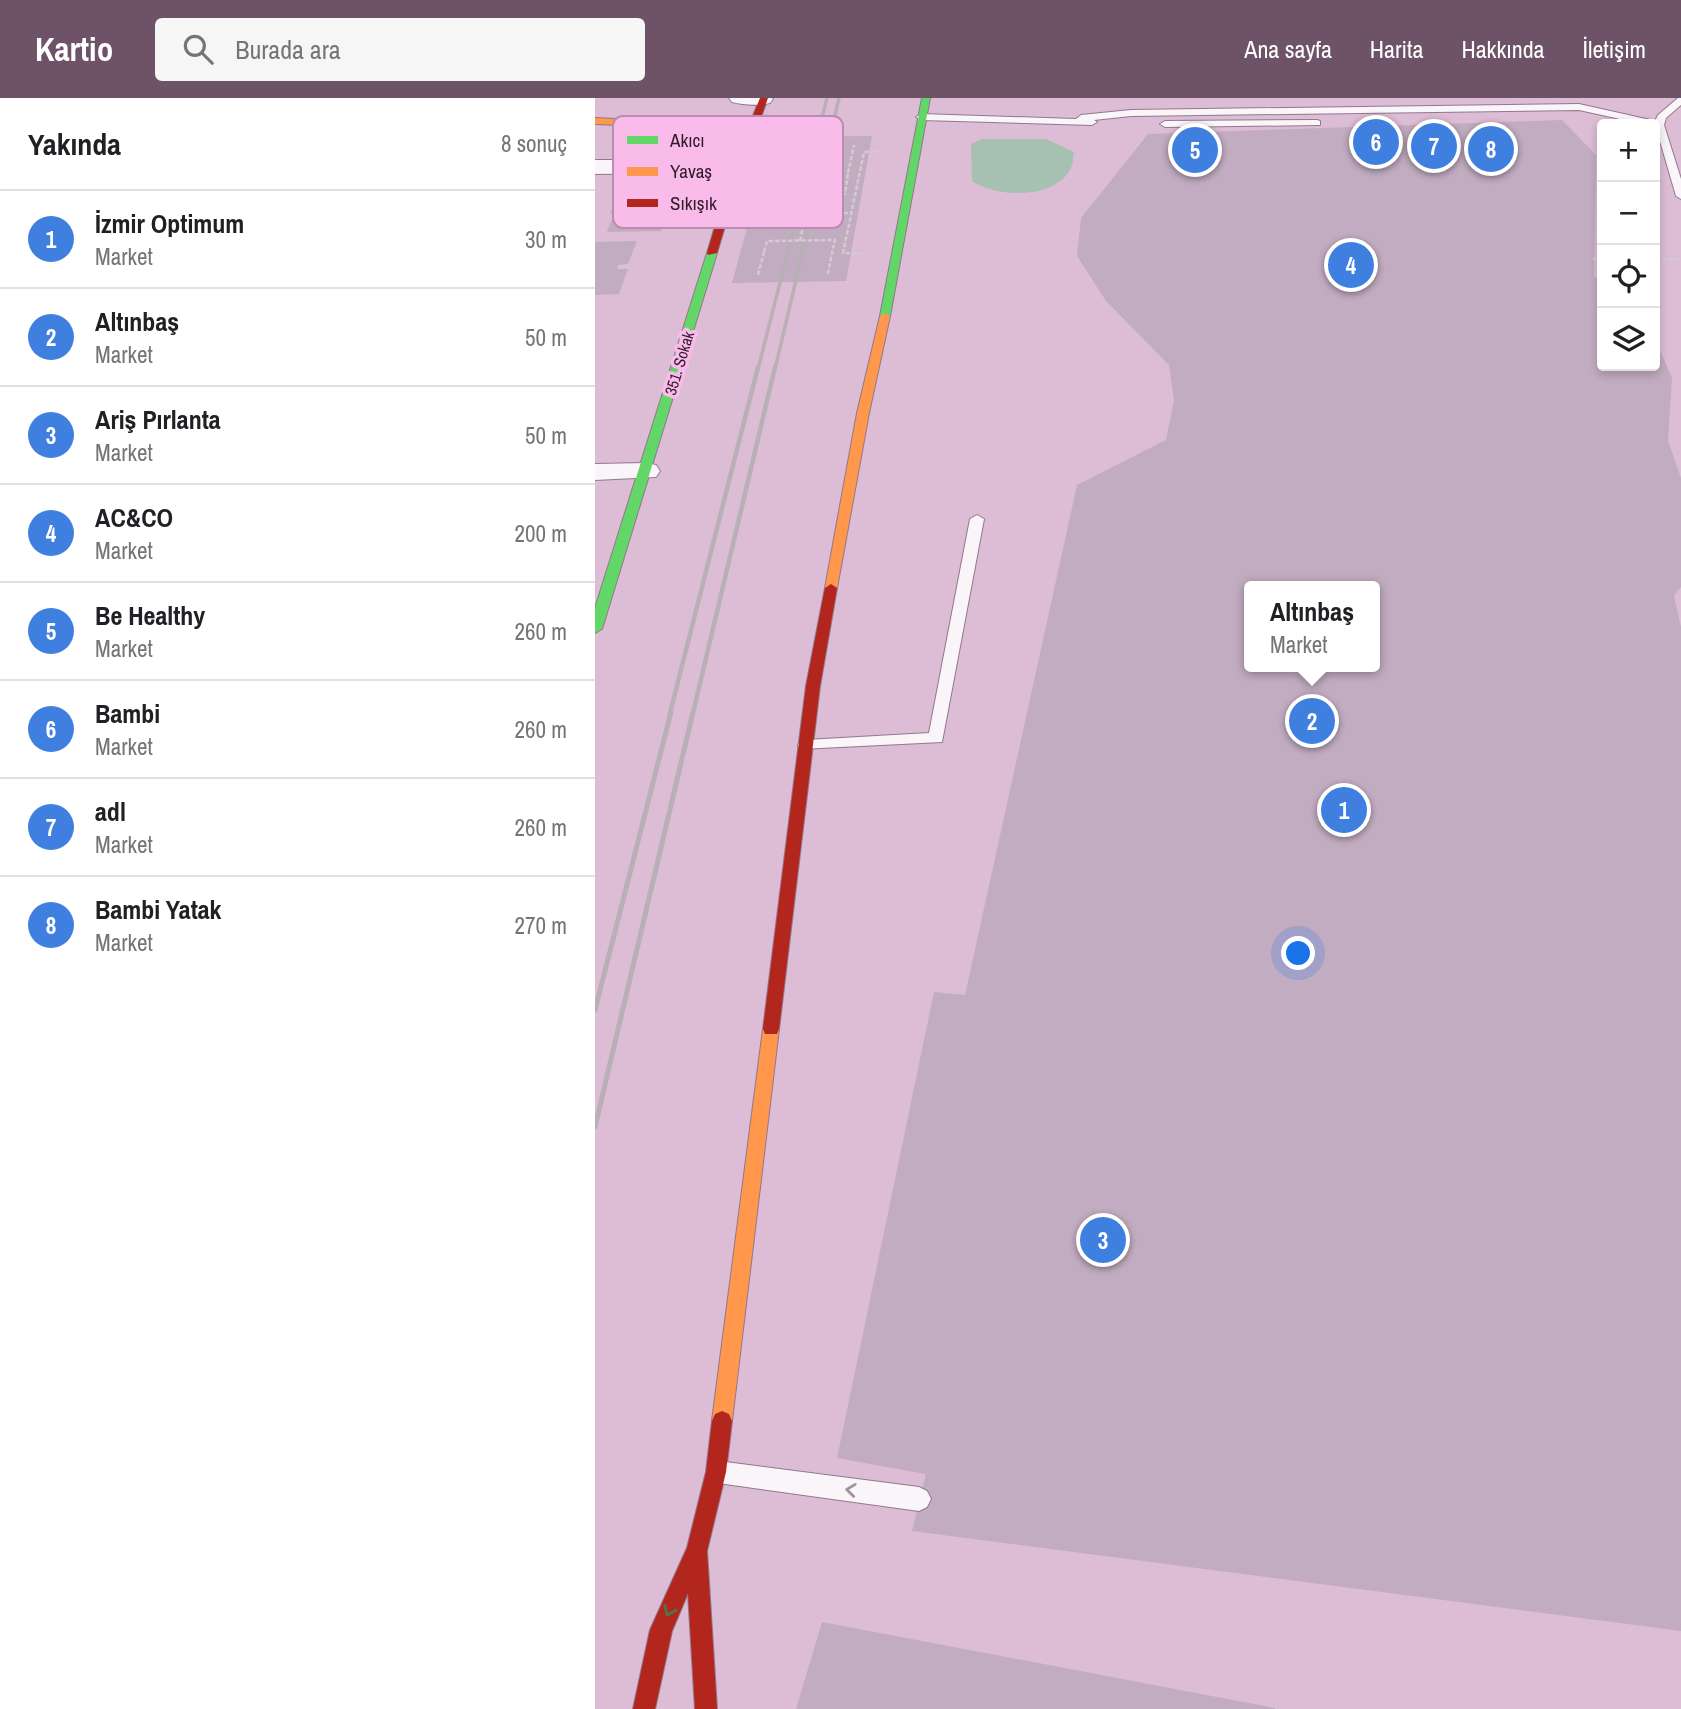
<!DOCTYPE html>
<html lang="tr">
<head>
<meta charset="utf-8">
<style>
	:root { --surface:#fff; --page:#f6f6f6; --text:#202124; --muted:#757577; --line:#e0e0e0; --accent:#6e5368 }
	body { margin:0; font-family:"Archivo Narrow",sans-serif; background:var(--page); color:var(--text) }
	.controls { position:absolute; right:21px; top:21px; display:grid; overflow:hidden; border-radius:7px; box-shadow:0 4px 10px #0003 }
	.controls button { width:63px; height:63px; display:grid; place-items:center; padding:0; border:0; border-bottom:2px solid var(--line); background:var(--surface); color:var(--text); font:35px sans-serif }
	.you { position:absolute; left:704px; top:856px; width:24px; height:24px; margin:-18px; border:5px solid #fff; border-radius:50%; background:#1a73e8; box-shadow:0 0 0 10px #1a73e833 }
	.badge { display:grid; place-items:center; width:46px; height:46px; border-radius:50%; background:var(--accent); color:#fff; font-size:23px; font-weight:700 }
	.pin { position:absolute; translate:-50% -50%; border:4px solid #fff; box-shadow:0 2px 7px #0006 }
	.popup { position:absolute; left:649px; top:483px; width:136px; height:91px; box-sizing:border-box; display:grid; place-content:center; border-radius:7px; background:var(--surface); filter:drop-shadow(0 2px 5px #0005); font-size:23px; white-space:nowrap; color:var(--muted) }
	.popup b { font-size:26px; color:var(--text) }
	.popup::after { content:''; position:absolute; left:50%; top:100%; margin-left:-14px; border:14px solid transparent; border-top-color:var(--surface) }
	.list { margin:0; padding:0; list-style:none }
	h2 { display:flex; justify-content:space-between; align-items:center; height:91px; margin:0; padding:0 28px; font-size:30px }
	h2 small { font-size:23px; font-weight:400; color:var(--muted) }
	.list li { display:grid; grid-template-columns:46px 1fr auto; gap:21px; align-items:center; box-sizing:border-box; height:98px; padding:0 28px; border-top:2px solid var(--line) }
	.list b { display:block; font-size:26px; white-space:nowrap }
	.list p { margin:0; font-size:23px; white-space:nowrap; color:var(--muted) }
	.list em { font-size:23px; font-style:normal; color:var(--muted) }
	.icon { flex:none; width:38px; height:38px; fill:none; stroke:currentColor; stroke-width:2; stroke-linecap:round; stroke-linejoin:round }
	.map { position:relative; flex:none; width:1086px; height:1611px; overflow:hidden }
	header { display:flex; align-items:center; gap:42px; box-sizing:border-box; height:98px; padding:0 35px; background:var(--accent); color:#fff }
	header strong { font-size:33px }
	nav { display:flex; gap:38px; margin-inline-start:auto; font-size:24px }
	.search { width:490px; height:63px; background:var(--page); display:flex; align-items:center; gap:18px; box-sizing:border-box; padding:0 24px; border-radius:7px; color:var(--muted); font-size:26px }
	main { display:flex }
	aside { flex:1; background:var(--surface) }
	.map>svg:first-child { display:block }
	.green { fill:#a6c1b2 }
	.building { fill:#c2acc1; fill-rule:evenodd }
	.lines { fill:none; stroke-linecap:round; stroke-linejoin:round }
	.lane-casing { stroke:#91798c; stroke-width:2 }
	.street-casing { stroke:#91798c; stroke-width:2 }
	.fast-casing { stroke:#91798c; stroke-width:2 }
	.slow-casing { stroke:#91798c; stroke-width:2 }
	.jam-casing { stroke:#91798c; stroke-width:2 }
	.path { stroke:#d4cad2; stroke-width:2.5; stroke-dasharray:4.5 2; stroke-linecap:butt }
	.lane { fill:#faf5f9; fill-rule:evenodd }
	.street { fill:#faf5f9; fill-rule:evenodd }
	.fast { fill:#63d668; fill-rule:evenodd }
	.slow { fill:#ff974d; fill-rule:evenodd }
	.jam { fill:#b3261e; fill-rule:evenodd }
	.rail-far2 { stroke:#b8b0b6; stroke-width:3.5 }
	.rail-far1 { stroke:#b8b0b6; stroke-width:4.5 }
	.rail { stroke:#b8b0b6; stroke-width:5 }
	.path-bridge { stroke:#d4cad2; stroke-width:2.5; stroke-dasharray:4.5 2; stroke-linecap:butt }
	.oneway { stroke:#a0939d }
	.oneway2 { stroke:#4a784a }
	.labels { text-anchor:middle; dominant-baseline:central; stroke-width:7; stroke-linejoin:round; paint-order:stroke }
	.far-street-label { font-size:16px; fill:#321b2d; stroke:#f9bbe9 }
	.key { fill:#f9bbe9; stroke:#bd8bb1; stroke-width:2 }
	.key-label { font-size:19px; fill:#321b2d }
</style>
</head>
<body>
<header>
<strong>Kartio</strong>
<div class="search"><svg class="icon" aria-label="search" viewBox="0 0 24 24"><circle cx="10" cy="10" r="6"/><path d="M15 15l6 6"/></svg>Burada ara</div>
<nav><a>Ana sayfa</a><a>Harita</a><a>Hakkında</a><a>İletişim</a></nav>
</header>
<main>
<aside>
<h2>Yakında<small>8 sonuç</small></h2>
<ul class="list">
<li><span class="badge" style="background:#3f7fe0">1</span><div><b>İzmir Optimum</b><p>Market</p></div><em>30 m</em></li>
<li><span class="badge" style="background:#3f7fe0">2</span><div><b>Altınbaş</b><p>Market</p></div><em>50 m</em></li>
<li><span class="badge" style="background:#3f7fe0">3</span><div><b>Ariş Pırlanta</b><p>Market</p></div><em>50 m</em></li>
<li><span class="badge" style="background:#3f7fe0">4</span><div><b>AC&amp;CO</b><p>Market</p></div><em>200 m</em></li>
<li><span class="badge" style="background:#3f7fe0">5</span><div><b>Be Healthy</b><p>Market</p></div><em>260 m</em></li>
<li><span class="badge" style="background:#3f7fe0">6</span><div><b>Bambi</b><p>Market</p></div><em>260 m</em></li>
<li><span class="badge" style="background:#3f7fe0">7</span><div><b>adl</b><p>Market</p></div><em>260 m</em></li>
<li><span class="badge" style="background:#3f7fe0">8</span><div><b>Bambi Yatak</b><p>Market</p></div><em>270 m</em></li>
</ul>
</aside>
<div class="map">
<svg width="1086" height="1611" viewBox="0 0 1086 1611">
	<rect width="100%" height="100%" fill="#ddbcd5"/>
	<path class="green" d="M387 41H451L479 54C478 59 478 66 476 70 460 102 402 100 377 83L376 46Z"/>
	<path class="building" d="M967 22 1001 57 999 180 1007 179V268H1060V241L1077 280 1073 343 1086 380V489L1079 498 1086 529V1533L317 1433 331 1376 242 1360 339 894 370 897 482 387 571 342 579 302 574 267 511 203 482 158 486 120 553 36ZM654 488H780V569H654Z
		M277 38 251 183 137 185 177 39Z
		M81 85 74 106H65L63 110H74L66 133 12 134 19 116H15L17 111H30L32 106H22L32 86Z
		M42 143 33 166 23 167 22 171H33L24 196 0 197V144Z
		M227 1524 680 1610V1611H201Z"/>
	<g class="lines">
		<g class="lane-casing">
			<path id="lane" d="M1083 0H1086V7L1071 20 1069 27 1086 81V101L1081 98 1060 26H1048L984 12 536 18 499 22 502 24 497 27 326 22 321 19 326 16 481 21 486 17 536 12 984 6 1060 23 1063 17Z
				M722 22 725 23V27L570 29 565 26 570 23Z
				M382 417 389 421 347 644 205 651 203 647 205 643 211 642 334 635 375 421Z
				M123 1363 324 1389 332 1393 336 1401 332 1409 324 1413 123 1385 115 1382 111 1374 115 1366Z"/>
		</g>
		<g class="street-casing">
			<path id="street" d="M134 0H177L178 1 175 5C163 8 149 7 137 4Z
				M0 62H143L151 63 154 68 151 73 143 74 0 76Z
				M51 365 61 367 65 373 61 379 0 382V366Z"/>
		</g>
		<g class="fast-casing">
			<path id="fast" d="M327 0H335L295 218 290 221 285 218Z
				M117 152 122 155 7 531 0 535V510L112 155Z"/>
		</g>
		<g class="slow-casing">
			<path id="slow" d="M0 20 157 27 161 30 157 33 0 26Z
				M290 215 295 218 274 315 242 490 236 494 230 490 262 315 285 218Z
				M176 924 182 926 184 931 137 1323 134 1330 127 1333 120 1330 117 1323 168 931 170 926Z"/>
		</g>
		<g class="jam-casing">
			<path id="jam" d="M165 0H173L148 68 122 155 113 157 112 155 138 68Z
				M236 486 242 490 225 588 184 931 182 936H170L168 931 211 588 230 490Z
				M127 1313 134 1316 137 1323 131 1374 112 1453 122 1611H100L93 1495 77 1533 60 1611H38L55 1532 92 1450 111 1374 117 1323 120 1316Z"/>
		</g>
		<path class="path" d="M253 75 259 47
			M184 76 189 54
			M205 143 214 97
			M268 156 248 155 269 54 285 53
			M998 161H1007
			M1060 161H1086
			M233 176 238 150
			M163 177 169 154"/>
		<use href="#lane" class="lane"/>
		<use href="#street" class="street"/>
		<use href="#fast" class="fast"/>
		<use href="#slow" class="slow"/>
		<use href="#jam" class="jam"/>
		<path class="rail-far2" d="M163 271 232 0
			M180 271 244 0"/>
		<path class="rail-far1" d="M75 615 163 269
			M98 615 180 269"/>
		<path class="rail" d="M0 912 76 614
			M0 1029 98 614"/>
		<path class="path-bridge" d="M184 76 178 98 250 96 253 75
			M164 116 256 115
			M169 154 172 143 240 142 238 150"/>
	</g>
	<defs><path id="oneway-chevron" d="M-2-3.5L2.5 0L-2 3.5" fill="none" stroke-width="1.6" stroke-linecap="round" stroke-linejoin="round" transform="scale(1.75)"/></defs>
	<use class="oneway" href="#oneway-chevron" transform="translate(256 1392) rotate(-173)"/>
	<use class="oneway2" href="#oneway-chevron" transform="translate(74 1513) rotate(114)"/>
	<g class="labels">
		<g class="far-street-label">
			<text transform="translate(84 265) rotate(-73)">351. Sokak</text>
		</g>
	</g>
	<rect x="18" y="18" width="230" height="112" rx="10" class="key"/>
	<rect x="32" y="38" width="31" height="8" fill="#63d668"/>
	<rect x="32" y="69" width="31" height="9" fill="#ff974d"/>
	<rect x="32" y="101" width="31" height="8" fill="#b3261e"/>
	<g class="key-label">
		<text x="75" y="49">Akıcı</text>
		<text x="75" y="80">Yavaş</text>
		<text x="75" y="112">Sıkışık</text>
	</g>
</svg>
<div class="controls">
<button>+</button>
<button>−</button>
<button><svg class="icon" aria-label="locate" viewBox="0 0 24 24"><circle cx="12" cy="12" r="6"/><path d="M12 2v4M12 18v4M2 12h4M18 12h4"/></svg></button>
<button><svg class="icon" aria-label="layers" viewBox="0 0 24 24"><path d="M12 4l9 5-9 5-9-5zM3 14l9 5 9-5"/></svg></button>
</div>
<div class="you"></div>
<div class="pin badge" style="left:749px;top:712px;background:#3f7fe0">1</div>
<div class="pin badge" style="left:717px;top:623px;background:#3f7fe0">2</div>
<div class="popup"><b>Altınbaş</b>Market</div>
<div class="pin badge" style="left:508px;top:1142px;background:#3f7fe0">3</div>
<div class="pin badge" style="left:756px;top:167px;background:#3f7fe0">4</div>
<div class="pin badge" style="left:600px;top:52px;background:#3f7fe0">5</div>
<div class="pin badge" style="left:781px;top:44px;background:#3f7fe0">6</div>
<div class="pin badge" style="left:839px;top:48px;background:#3f7fe0">7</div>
<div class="pin badge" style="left:896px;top:51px;background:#3f7fe0">8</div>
</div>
</main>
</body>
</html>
